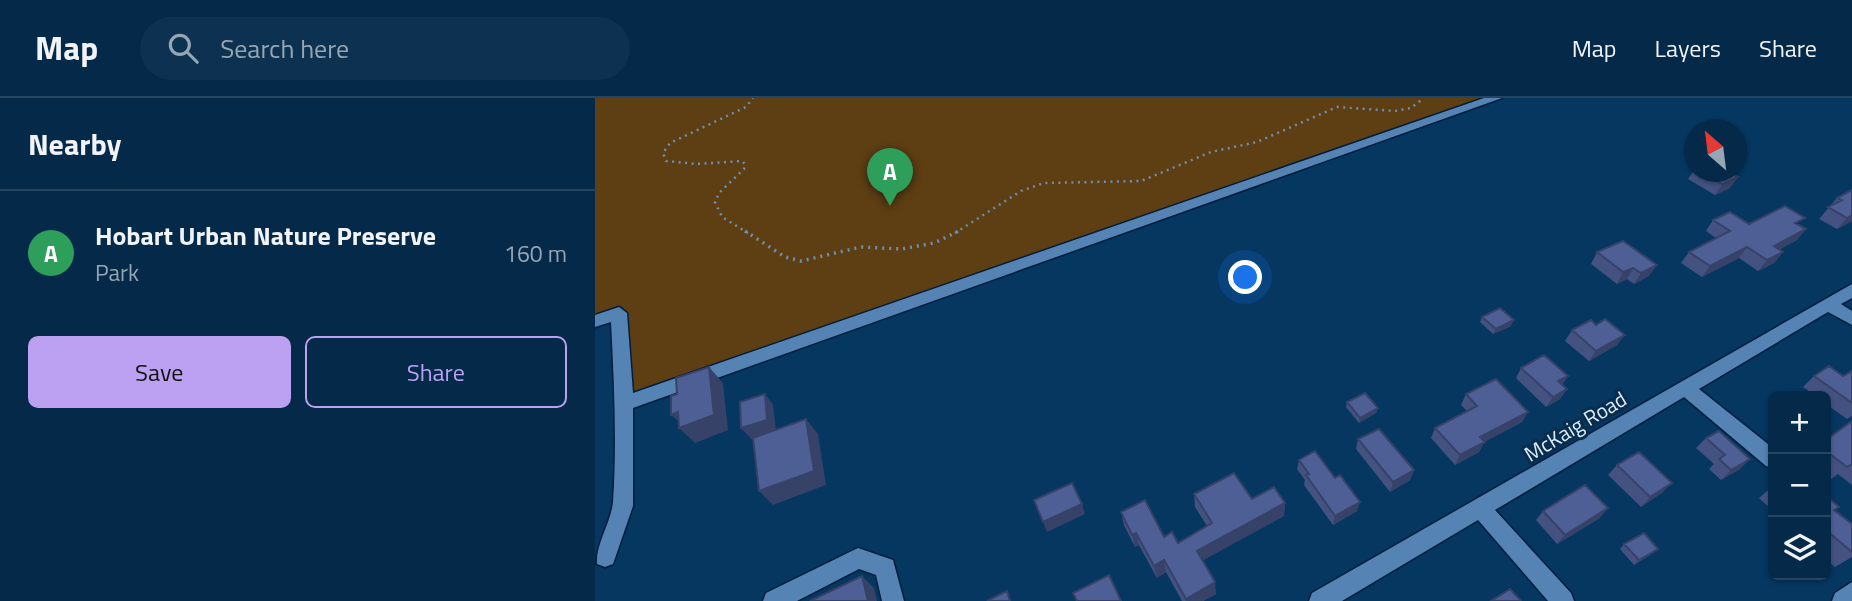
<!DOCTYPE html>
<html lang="en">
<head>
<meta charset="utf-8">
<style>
	:root { --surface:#042949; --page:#0d3150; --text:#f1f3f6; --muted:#97a6b4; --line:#254561; --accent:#bca0f2 }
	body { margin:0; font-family:"Titillium Web",sans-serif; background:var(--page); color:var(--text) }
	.controls { position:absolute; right:21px; bottom:21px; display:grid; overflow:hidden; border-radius:10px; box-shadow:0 2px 5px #0004 }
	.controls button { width:63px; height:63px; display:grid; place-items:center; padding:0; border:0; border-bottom:2px solid var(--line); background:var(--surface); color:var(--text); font:35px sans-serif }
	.compass { position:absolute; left:1089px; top:21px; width:63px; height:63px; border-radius:50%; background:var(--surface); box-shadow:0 2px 5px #0004; rotate:332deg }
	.you { position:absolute; left:651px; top:180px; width:24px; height:24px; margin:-18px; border:5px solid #fff; border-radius:50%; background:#1a73e8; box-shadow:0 0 0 10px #1a73e833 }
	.badge { display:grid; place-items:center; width:46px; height:46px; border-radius:50%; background:var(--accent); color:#fff; font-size:23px; font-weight:700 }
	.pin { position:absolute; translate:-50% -58px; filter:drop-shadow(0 2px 4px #0008) }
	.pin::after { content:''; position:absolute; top:37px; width:24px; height:21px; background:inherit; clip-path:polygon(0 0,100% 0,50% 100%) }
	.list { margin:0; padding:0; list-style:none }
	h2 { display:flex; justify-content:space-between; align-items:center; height:91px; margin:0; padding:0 28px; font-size:30px }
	h2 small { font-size:23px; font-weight:400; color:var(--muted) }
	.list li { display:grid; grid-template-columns:46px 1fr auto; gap:21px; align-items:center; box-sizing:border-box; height:126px; padding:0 28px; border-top:2px solid var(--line) }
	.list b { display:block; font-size:26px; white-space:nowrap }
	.list p { margin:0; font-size:23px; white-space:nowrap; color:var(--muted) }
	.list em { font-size:23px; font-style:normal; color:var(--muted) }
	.actions { display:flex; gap:14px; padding:21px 28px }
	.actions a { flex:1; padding:16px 0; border:2px solid var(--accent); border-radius:10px; text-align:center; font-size:24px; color:var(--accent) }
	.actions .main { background:var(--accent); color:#111 }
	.icon { flex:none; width:38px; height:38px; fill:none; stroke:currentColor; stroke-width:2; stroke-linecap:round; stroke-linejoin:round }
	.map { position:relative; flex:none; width:1257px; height:503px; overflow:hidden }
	header { display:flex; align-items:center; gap:42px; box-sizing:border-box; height:98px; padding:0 35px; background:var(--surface); border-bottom:2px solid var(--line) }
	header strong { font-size:33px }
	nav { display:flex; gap:38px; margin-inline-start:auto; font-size:24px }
	.search { width:490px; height:63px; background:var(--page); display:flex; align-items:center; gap:18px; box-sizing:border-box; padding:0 24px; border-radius:38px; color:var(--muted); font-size:26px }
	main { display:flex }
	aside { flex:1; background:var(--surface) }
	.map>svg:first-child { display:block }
	.green { fill:#5e3e13 }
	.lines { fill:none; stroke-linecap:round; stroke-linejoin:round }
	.minor-casing { stroke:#001d3d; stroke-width:3 }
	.path-far1 { stroke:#6e8fad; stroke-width:2.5; stroke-dasharray:2 4.5; stroke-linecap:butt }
	.path { stroke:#6e8fad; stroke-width:3.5; stroke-dasharray:2 5; stroke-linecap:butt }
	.minor { fill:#5583b3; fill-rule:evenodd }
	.wall { fill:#435280 }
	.shaded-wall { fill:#374268 }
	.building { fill:#4e5f95; stroke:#374268; stroke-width:2 }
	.labels { text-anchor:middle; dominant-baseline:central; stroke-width:6; stroke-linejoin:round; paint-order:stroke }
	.street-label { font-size:21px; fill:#deedfd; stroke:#092d4d }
</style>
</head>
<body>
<header>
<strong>Map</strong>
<div class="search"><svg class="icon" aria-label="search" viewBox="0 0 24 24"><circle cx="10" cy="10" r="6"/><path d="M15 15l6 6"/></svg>Search here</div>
<nav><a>Map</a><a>Layers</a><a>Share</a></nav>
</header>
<main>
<aside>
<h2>Nearby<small></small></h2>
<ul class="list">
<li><span class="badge" style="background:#2e9e5b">A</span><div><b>Hobart Urban Nature Preserve</b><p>Park</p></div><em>160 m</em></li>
</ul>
<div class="actions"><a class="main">Save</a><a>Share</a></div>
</aside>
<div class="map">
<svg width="1257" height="503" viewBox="0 0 1257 503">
	<rect width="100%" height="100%" fill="#053761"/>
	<path class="green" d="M0 0H894L30 306 24 216 0 223Z"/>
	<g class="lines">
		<g class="minor-casing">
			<path id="minor" d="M889 0H907L38 310V408L18 466 10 469 2 466C0 448 16 424 18 404 22 344 19 284 16 224L0 229V217L24 209 32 215 38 295Z
				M1257 186V200L1246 206 1257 213V227L1233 214 1104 291 1178 350V371L1171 368 1089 299 900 412 976 495 979 503H953L883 422 747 503H714L717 495Z
				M263 450 298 462 309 503H287L281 477 264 471 202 503H168L171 495Z
				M1257 484V503H1237L1240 495Z"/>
		</g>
		<path class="path-far1" d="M153 135 127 119 120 104 124 95 149 71 150 66 147 63 102 66 71 63 68 55 75 45 151 9 158 0
			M360 135 426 93 449 85 546 83 616 54 662 44 742 9 800 13 816 10 829 0"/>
		<path class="path" d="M150 133 190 159 206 163 266 149 307 151 339 145 364 133"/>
		<use href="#minor" class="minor"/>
	</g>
	<path class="wall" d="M1100 71V74H1133L1135 90 1120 97 1093 81Z
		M1257 92V123L1242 131 1224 121 1242 100Z
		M1118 122 1154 126 1204 127 1202 142 1185 151 1188 154 1179 165 1163 173 1144 160 1107 179 1086 165 1094 154 1121 140 1111 133Z
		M1028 143 1054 178 1039 186 1032 181 1022 186 996 166 1002 154Z
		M887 219 916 228 898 236 885 224Z
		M977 232 1022 247 994 263 970 243Z
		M926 270 967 287 965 301 951 309 921 280Z
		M1257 273V318L1252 321 1231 306V298H1221L1208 289 1219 278H1248Z
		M871 296 933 314 927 324 889 344 884 354 860 367 836 340 840 330 872 313 866 307Z
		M752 304 783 310 781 315 764 325 751 309Z
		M1257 323V387L1243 376 1235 382 1231 379V342Z
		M1111 340 1145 371 1126 382 1114 371 1119 366 1101 350Z
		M763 341 819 372 815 382 795 394 761 351Z
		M704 362 740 380 762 413 738 427 709 387 710 382 702 371Z
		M1022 367 1068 394 1046 409 1013 377Z
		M1178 388V413L1164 400Z
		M599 396 690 405 689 418 608 462 621 496 608 503H587L571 474 562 480 544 447 540 449 529 427 526 414 569 439 583 445 612 428 600 409Z
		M1231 398 1239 412 1257 426V459L1240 469 1231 462Z
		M948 413 1005 420 962 446 941 422Z
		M1029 446 1058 455 1039 467 1025 451Z"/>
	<path class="shaded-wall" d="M1143 79 1135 90 1120 97 1127 86Z
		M1257 117V123L1242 131 1252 120Z
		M1211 131 1202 142 1170 159 1179 148Z
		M1152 149 1144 160 1107 179 1115 168Z
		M1188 154 1179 165 1163 173 1172 162Z
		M1062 167 1054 178 1039 186 1046 175Z
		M1038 170 1032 181 1022 186 1028 174Z
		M919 222 916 228 898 236 901 231Z
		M1030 237 1022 247 994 263 1001 253Z
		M114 269 128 285 133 332 100 345 84 330 89 328 76 317 83 314Z
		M973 278 966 289 963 283Z
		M972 291 965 301 951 309 958 299Z
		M170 296 178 307 181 332 156 341 146 330Z
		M783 310 781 315 764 325 765 320Z
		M933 314 927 324 889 344 884 354 860 367 865 357 885 339Z
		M211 321 223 336 231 387 178 407 164 393Z
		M1155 361 1145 371 1126 382 1136 372Z
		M819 372 815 382 795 394 798 384Z
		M1077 385 1068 394 1046 409 1055 399Z
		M765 404 762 413 738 427 740 418Z
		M690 405 689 418 603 465 602 453Z
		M487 406 490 416 452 434 448 424Z
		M1013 410 1005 420 962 446 970 437Z
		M541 435 544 447 540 449 537 437Z
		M1063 451 1058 455 1039 467 1044 462Z
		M569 462 571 474 562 480 559 468Z
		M267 478 279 490 282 503H273Z
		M620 484 621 496 608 503H591V501Z"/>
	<path class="building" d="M1106 74H1133L1143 79 1127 86Z
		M1257 92V117L1252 120 1233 109 1247 102 1242 100Z
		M1190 108 1210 120 1200 125 1211 131 1179 148 1188 154 1172 162 1152 149 1115 168 1094 154 1135 133 1118 122 1135 114 1154 126Z
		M1028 143 1062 167 1046 175 1038 170 1028 174 1002 154Z
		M905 210 919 222 901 231 887 219Z
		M1010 221 1030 237 1001 253 977 232 996 222 1001 227Z
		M949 257 973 278 963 283 972 291 958 299 926 270Z
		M1234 268 1248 278 1257 273V305L1219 278Z
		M114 269 119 317 84 330 83 314 76 317V298L82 296 81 280Z
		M901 281 933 314 885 339 890 344 865 357 840 330 882 308 871 296Z
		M770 295 783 310 765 320 752 304Z
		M170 296 172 322 146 330 145 304Z
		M211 321 219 373 164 393 158 340Z
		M1257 323V366L1252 369 1231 353V342Z
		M784 331 819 372 798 384 763 341Z
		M1124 333 1155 361 1136 372 1124 361 1130 357 1111 340Z
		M720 353 740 380 745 377 765 404 740 418 711 377 714 376 704 362Z
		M1044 354 1077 385 1055 399 1022 367Z
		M639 375 657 401 679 389 690 405 602 453 620 484 591 501 569 462 559 468 541 435 537 437 526 414 550 402 569 439 577 434 583 445 617 425 599 396Z
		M477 385 487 406 448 424 439 402Z
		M990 387 1013 410 970 437 948 413Z
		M1231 398 1244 409 1239 412 1257 426V454L1231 432Z
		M1049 435 1063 451 1044 462 1029 446Z
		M514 477 526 503H482L478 495Z
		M267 478 273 503H215Z
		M915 491 926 503H896Z
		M412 493 415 503H392Z"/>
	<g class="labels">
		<g class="street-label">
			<text transform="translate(980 328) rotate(-31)">McKaig Road</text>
		</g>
	</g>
</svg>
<div class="controls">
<button>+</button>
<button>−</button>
<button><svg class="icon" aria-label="layers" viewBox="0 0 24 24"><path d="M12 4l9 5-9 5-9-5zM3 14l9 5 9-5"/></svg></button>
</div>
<svg class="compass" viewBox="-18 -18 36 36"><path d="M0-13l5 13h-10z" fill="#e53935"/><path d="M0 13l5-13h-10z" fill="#97a6b4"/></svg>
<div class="you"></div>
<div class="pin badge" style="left:295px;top:108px;background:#2e9e5b">A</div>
</div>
</main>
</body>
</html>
